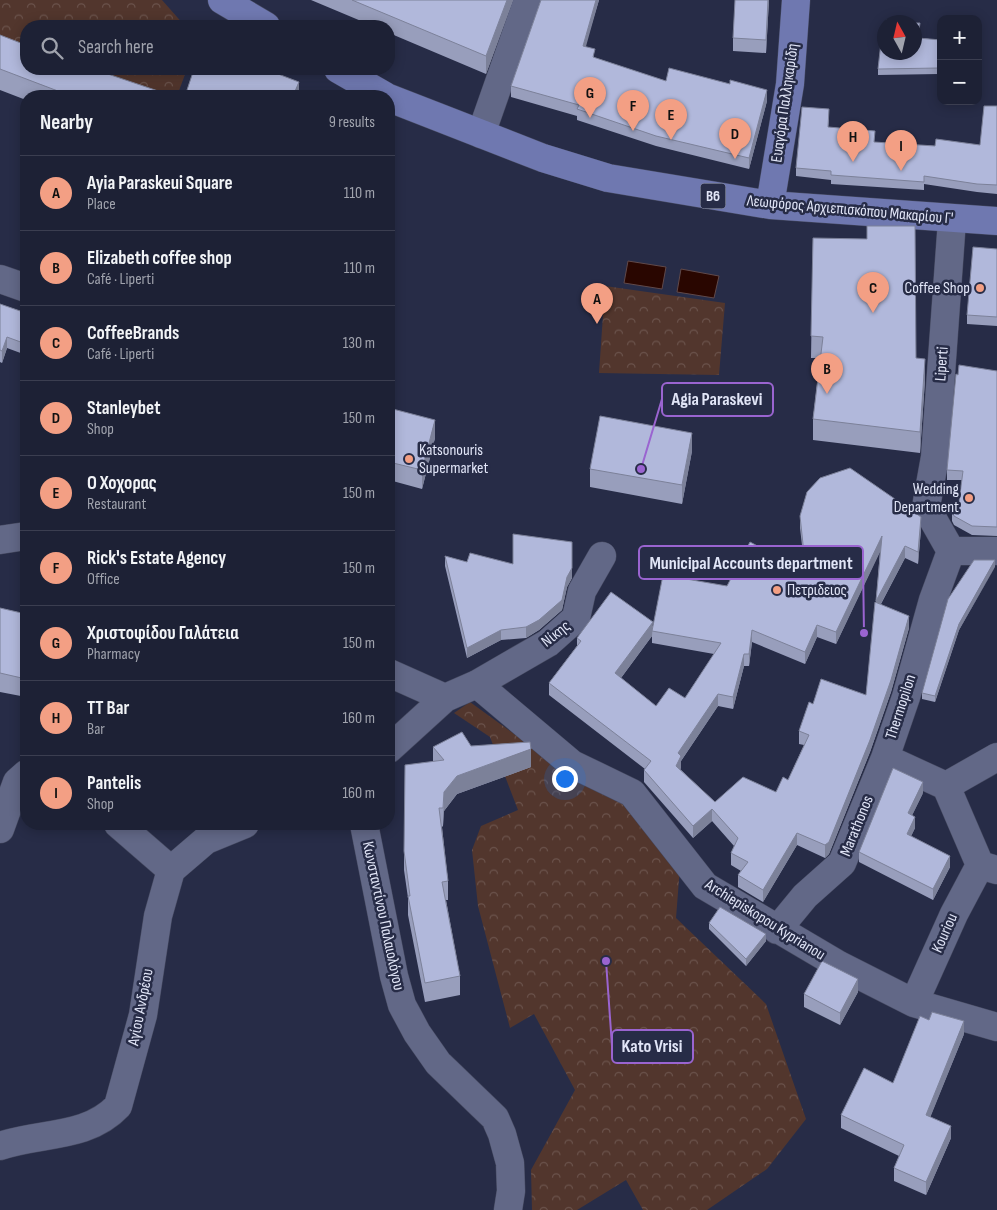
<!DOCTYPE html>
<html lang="en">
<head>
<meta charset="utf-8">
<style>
	:root { --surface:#1d2135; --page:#2a2e41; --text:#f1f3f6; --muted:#a0a3ad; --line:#3b3e50; --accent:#f39f84 }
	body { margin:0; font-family:"Sofia Sans Condensed",sans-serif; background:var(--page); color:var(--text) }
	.controls { position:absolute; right:15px; top:15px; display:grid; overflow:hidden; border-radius:10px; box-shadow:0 2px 12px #0003 }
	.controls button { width:45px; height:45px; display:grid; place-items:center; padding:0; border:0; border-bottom:1px solid var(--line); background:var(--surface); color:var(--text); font:25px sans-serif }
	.compass { position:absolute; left:877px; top:15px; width:45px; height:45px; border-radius:50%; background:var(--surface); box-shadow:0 2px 12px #0003; rotate:352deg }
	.you { position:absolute; left:564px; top:778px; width:18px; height:18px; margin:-12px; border:4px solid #fff; border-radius:50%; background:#1a73e8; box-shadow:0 0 0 8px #1a73e833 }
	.badge { display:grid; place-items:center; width:32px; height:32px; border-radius:50%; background:var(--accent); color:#111; font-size:16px; font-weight:700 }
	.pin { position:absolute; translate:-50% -41px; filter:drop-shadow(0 1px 2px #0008) }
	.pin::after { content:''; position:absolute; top:26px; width:18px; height:15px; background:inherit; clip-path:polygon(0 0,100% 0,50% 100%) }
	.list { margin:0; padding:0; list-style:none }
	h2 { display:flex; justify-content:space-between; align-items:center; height:65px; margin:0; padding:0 20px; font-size:21px }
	h2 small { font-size:16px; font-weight:400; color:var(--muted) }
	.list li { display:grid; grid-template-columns:32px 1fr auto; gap:15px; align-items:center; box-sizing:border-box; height:75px; padding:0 20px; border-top:1px solid var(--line) }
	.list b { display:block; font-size:19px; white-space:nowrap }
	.list p { margin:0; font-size:16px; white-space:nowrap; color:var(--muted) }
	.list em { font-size:16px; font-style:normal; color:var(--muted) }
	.icon { flex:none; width:28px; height:28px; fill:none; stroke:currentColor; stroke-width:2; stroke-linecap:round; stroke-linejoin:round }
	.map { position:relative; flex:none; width:997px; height:1210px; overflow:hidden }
	.search { position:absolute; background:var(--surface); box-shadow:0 2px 12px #0003; left:20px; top:20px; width:375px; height:55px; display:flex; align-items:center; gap:12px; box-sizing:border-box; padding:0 18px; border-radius:20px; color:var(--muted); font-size:19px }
	.panel { position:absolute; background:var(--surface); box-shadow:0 2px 12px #0003; left:20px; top:90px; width:375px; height:740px; border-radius:20px }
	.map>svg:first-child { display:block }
	.park { fill:url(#park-crowns) }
	.water { fill:#290600; stroke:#60494a }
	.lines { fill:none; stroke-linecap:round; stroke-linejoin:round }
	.minor-casing { stroke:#464a61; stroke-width:29 }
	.major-casing { stroke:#464a61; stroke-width:29 }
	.minor { stroke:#626887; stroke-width:28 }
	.major { stroke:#6f78b0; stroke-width:28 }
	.wall { fill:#989ebc; fill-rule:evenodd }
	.shaded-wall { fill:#7c8199 }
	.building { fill:#b1b8db; stroke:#7c8199 }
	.poi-dot { fill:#f39f84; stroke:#272c47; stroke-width:2 }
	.labels { text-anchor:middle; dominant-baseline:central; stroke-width:5; stroke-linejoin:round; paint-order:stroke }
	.shield { fill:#272c47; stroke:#a9aec2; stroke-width:1 }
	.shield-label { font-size:15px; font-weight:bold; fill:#e1e5f7 }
	.street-label { font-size:16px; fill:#e1e5f7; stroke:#272c47 }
	.poi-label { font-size:16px; fill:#e1e5f7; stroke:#272c47; text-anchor:end }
	.leader { fill:none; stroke:#9a64d0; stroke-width:2 }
	.callout-dot { fill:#9a64d0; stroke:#272c47; stroke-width:2 }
	.callout { fill:#272c47; stroke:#9a64d0; stroke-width:2 }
	.callout-label { font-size:18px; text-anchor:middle; font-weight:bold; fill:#e1e5f7 }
</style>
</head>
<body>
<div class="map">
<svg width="997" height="1210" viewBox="0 0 997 1210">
	<defs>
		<pattern id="park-crowns" width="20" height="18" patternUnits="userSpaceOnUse" patternTransform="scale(1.25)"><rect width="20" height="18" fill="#52362d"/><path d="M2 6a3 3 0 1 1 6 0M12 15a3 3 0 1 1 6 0" fill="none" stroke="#6b534c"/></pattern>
	</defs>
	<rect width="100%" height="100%" fill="#272c47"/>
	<path class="park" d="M0 0H162L185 26H26V58L0 50Z
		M57 69H187L177 96H138Z
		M605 286 725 303 719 375 599 373Z
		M470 702 572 776 617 791 680 867 676 918 766 1004 806 1119 767 1169 707 1210H643L626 1180 577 1210H532L531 1170 575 1090 534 1014 510 1028 478 906 472 850 481 826 518 810 490 737 454 713Z"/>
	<path class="water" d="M628 261 666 267 662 289 624 283Z
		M681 269 719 276 714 298 677 292Z"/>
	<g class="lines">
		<g class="minor-casing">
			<path id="minor" d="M481 134 528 0
				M0 279 26 288
				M0 540 26 536
				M951 551 926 507 935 457 952 220
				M951 551H997
				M389 673 445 698
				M477 684 572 764 632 793 705 886 839 965 914 1003 997 1027
				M389 749 445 698 477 684 548 643 576 618 582 591 602 556
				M885 758 946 786 980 865 997 870
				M946 786 997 757
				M118 824 171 870
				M364 824 394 976 402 1005 417 1033 438 1063 495 1118 502 1134 510 1163 511 1191 508 1210
				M0 829 17 782 26 774
				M777 930 805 896 842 863 885 758 906 697 933 600 951 551
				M914 1003 954 914 980 865
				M0 1146C40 1132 87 1139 118 1106L143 1015 158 916 171 870 206 840 245 824"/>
		</g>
		<g class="major-casing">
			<path id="major" d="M222 0 266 26
				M338 69 385 96
				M389 98 543 158 608 178 770 205 997 221
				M770 205 790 84 796 0"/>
		</g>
		<use href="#minor" class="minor"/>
		<use href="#major" class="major"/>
	</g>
	<path class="wall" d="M311 0H513L486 74 389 33V26H373Z
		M541 0H599L585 46 595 58 666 81 767 101 749 169 656 146 577 120V116L511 97V86Z
		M769 0 766 53 733 51V38Z
		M920 30 919 38 941 40V55L939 74 878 75V69L884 34Z
		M0 35 26 69 173 96H26V100L0 90Z
		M997 106V194L977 192 924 184V190L831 184V180L796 176V168L829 118 828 127 875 142 935 146 980 145Z
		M813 238 916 358 925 380 920 453 813 440V419L820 358H811Z
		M997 249V326L967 324V315Z
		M0 304 26 313V355L7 348 2 363 0 362Z
		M997 371V536L972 535 954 525 952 521V511L959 502 962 480H947V470L958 375Z
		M389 408 435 438 422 489 389 480Z
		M692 451 682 504 590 487V469Z
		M800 516 921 529 918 564 905 558 881 604 909 628 891 692 870 752 829 854 825 858 797 845 763 902 738 887V875L741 871 731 865V853L734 846 712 821 693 838 644 782V770L645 769 549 695V683L577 646V638L653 626 727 586 805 571 800 528ZM880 551 876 602 866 695 813 704 799 731V744L804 745 788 780 776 792 715 802 680 769 681 768V761L718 706 733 709 744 666H749L752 642 805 664 817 637 836 644ZM652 636V643L714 654 685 698 656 706 621 678Z
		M572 542V578L567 587 562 610 539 630 526 638 501 640 467 658 445 566V556L467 562 513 564Z
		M995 567 959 630 935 702 922 699V693Z
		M0 608 26 614V697L0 692Z
		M471 746 531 767 457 794 444 811 443 826 442 827 448 881V900H446L460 976V995L425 1002 408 915V898L404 870V851L433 762V747Z
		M923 793 912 815 915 828 911 836 950 867 933 900 859 862V852Z
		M709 923 766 941 746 966 709 929Z
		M858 992 840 1025 804 1007V994Z
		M964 1034 930 1117 951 1138 926 1195 894 1181V1168L899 1156 841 1128V1115L893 1083Z"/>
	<path class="shaded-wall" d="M507 0H513L486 74V56Z
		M596 0H599L583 57V46Z
		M768 0H769L766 53V40Z
		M299 82V96H293Z
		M767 90V101L749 169V158Z
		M7 337V348L2 363V351Z
		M925 359V380L920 453V432Z
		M435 420V438L422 489V470Z
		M692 433V451L682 504V485Z
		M921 517V529L918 564V552Z
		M882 536V548L836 644V632Z
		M905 546V558L876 613V601Z
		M995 560V567L959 630 935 702V696L959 624Z
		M572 568V578L567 587 562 610 539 630 526 638V627L567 577Z
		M909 616V628L891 692 870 752 829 854 825 858V845Z
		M653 622 652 636 615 686V673Z
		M817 625V637L805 664V652Z
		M501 630V640L467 658V648Z
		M752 630V642L749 666V654Z
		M744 654V666L733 709V697Z
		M718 694V706L681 761V768L676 778V766L678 753Z
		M531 749V767L457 794 444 811 443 826 444 792 457 776Z
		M923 782V793L908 824V813Z
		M712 809V821L693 838V826Z
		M915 817V828L907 845V834Z
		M797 833V845L763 902V890Z
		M950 856V867L933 900V889Z
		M766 934V941L746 966V959Z
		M858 979V992L840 1025V1013Z
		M964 1021V1034L926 1128V1115Z
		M951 1126V1138L926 1195V1182Z"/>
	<path class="building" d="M352 0H507L486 56Z
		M541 0H596L583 46 595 49 593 57 666 81 669 68 730 84V80L767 90 749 158 656 136 577 109 579 105 511 86Z
		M735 0H768L766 40 733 38Z
		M886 20 913 22H886Z
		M914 23H920L918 38 941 40V49L939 68 878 69 882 33 884 34V52H914Z
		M0 35 26 45V69H93L173 96H71L0 69Z
		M194 69H265L299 82 293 96H185Z
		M984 106H997V185L977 184 924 176V182L831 175V171L796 168 802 107 829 109 828 127 875 131 874 142 935 146 936 139 980 145Z
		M867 226H915L916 358 925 359 920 432 813 419 823 337 811 336 813 238 867 239Z
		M973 247 997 249V317L967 315Z
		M0 304 26 313V344L7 337 2 351 0 350Z
		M959 365 997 371V527L972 526 954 516 952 511 959 502 963 471 947 470 956 374 958 375Z
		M389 408 435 420 422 470 389 462Z
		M600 416 692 433 682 485 590 469Z
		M850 468 921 517 918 552 905 546 876 601 882 536 836 632 817 625 805 652 752 630 749 654H744L733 697 718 694 678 753 681 756 676 766 715 802 743 777 776 792 783 777 788 780 809 735 799 731 809 702 813 704 821 679 866 695 875 602 909 616 891 680 870 740 829 842 825 845 797 833 763 890 738 875 748 862 731 853 738 838 712 809 693 826 644 770 651 761 549 683 581 641 577 638 611 592 653 622 615 673 656 706 669 688 685 698 721 643 652 631 663 575 727 586 750 542 806 572 800 516 807 492 820 478Z
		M513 534 572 542V568L567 577 562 600 539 620 526 627 501 630 467 648 445 556 467 562 470 553 513 564Z
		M974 560H995L959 624 935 696 922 693 948 599Z
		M0 608 26 614V679L0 673Z
		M462 732 471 746 530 742 531 749 457 776 444 792 443 808H439L448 881 442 882 460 976 425 983 408 896H410L404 851 405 765 444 760 433 747Z
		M893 768 923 782 908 813 915 817 907 834 950 856 933 889 859 852Z
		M720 907 766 934 746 959 709 923Z
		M822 961 858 979 840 1013 804 994Z
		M932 1012 964 1021 926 1115 951 1126 926 1182 894 1168 904 1145 841 1115 864 1068 893 1083 920 1016 929 1020Z"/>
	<g class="poi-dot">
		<circle cx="980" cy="288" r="5"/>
		<circle cx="409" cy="459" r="5"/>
		<circle cx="969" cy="498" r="5"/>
		<circle cx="777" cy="590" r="5"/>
	</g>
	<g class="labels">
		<rect class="shield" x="700.5" y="183.5" width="25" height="25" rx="4"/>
		<g class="shield-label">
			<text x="713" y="196">B6</text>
		</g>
		<g class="street-label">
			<text transform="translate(785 103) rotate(-82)">Ευαγόρα Παλληκαρίδη</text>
			<text transform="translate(850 210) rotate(5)">Λεωφόρος Αρχιεπισκόπου Μακαρίου Γ'</text>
			<text transform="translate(942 364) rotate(-86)">Liperti</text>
			<text transform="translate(556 634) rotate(-39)">Νίκης</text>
			<text transform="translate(901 707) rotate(-72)">Thermopilon</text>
			<text transform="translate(857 826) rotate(-68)">Marathonos</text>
			<text transform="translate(383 916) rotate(78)">Κωνσταντίνου Παλαιολόγου</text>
			<text transform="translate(765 920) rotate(32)">Archiepiskopou Kyprianou</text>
			<text transform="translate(945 933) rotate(-66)">Kouriou</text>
			<text transform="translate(141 1007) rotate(-79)">Αγίου Ανδρέου</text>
		</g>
		<g class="poi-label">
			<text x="970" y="288">Coffee Shop</text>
			<text x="419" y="450" text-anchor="start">Katsonouris<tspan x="419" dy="18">Supermarket</tspan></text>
			<text x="959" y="489">Wedding<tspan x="959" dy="18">Department</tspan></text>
			<text x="787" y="590" text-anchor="start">Πετριδειος</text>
		</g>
	</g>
	<path class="leader" d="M641 469L662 399M864 633L863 563M606 961L612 1046"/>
	<g class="callout-dot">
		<circle cx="641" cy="469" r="5"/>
		<circle cx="864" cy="633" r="5"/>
		<circle cx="606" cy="961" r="5"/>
	</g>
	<g class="callout">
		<rect x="662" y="383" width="111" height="33" rx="5"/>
		<rect x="639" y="546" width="224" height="33" rx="5"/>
		<rect x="612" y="1030" width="81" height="33" rx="5"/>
	</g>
	<g class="callout-label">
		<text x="717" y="405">Agia Paraskevi</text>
		<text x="751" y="569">Municipal Accounts department</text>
		<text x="652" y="1052">Kato Vrisi</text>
	</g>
</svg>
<div class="controls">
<button>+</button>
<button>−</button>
</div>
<svg class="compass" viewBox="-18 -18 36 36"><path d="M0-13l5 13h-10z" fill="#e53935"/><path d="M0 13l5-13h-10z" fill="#a0a3ad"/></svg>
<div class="you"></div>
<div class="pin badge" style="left:597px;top:324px">A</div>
<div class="pin badge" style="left:827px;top:394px">B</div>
<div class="pin badge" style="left:873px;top:313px">C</div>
<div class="pin badge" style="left:735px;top:159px">D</div>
<div class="pin badge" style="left:671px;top:140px">E</div>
<div class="pin badge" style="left:633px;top:131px">F</div>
<div class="pin badge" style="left:590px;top:118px">G</div>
<div class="pin badge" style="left:853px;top:162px">H</div>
<div class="pin badge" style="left:901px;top:171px">I</div>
<div class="search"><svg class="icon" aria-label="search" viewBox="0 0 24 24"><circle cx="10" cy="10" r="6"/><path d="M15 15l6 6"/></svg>Search here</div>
<section class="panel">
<h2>Nearby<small>9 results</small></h2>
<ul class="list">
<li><span class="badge">A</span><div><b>Ayia Paraskeui Square</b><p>Place</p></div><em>110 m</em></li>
<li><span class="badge">B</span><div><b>Elizabeth coffee shop</b><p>Café · Liperti</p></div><em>110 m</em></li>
<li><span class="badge">C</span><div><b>CoffeeBrands</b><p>Café · Liperti</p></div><em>130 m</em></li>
<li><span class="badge">D</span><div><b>Stanleybet</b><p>Shop</p></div><em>150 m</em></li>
<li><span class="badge">E</span><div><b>Ο Χοχορας</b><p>Restaurant</p></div><em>150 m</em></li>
<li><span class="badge">F</span><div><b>Rick's Estate Agency</b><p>Office</p></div><em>150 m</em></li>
<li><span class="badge">G</span><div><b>Χριστοφίδου Γαλάτεια</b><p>Pharmacy</p></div><em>150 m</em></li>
<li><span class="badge">H</span><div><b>TT Bar</b><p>Bar</p></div><em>160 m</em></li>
<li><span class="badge">I</span><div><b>Pantelis</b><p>Shop</p></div><em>160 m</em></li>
</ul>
</section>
</div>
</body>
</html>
